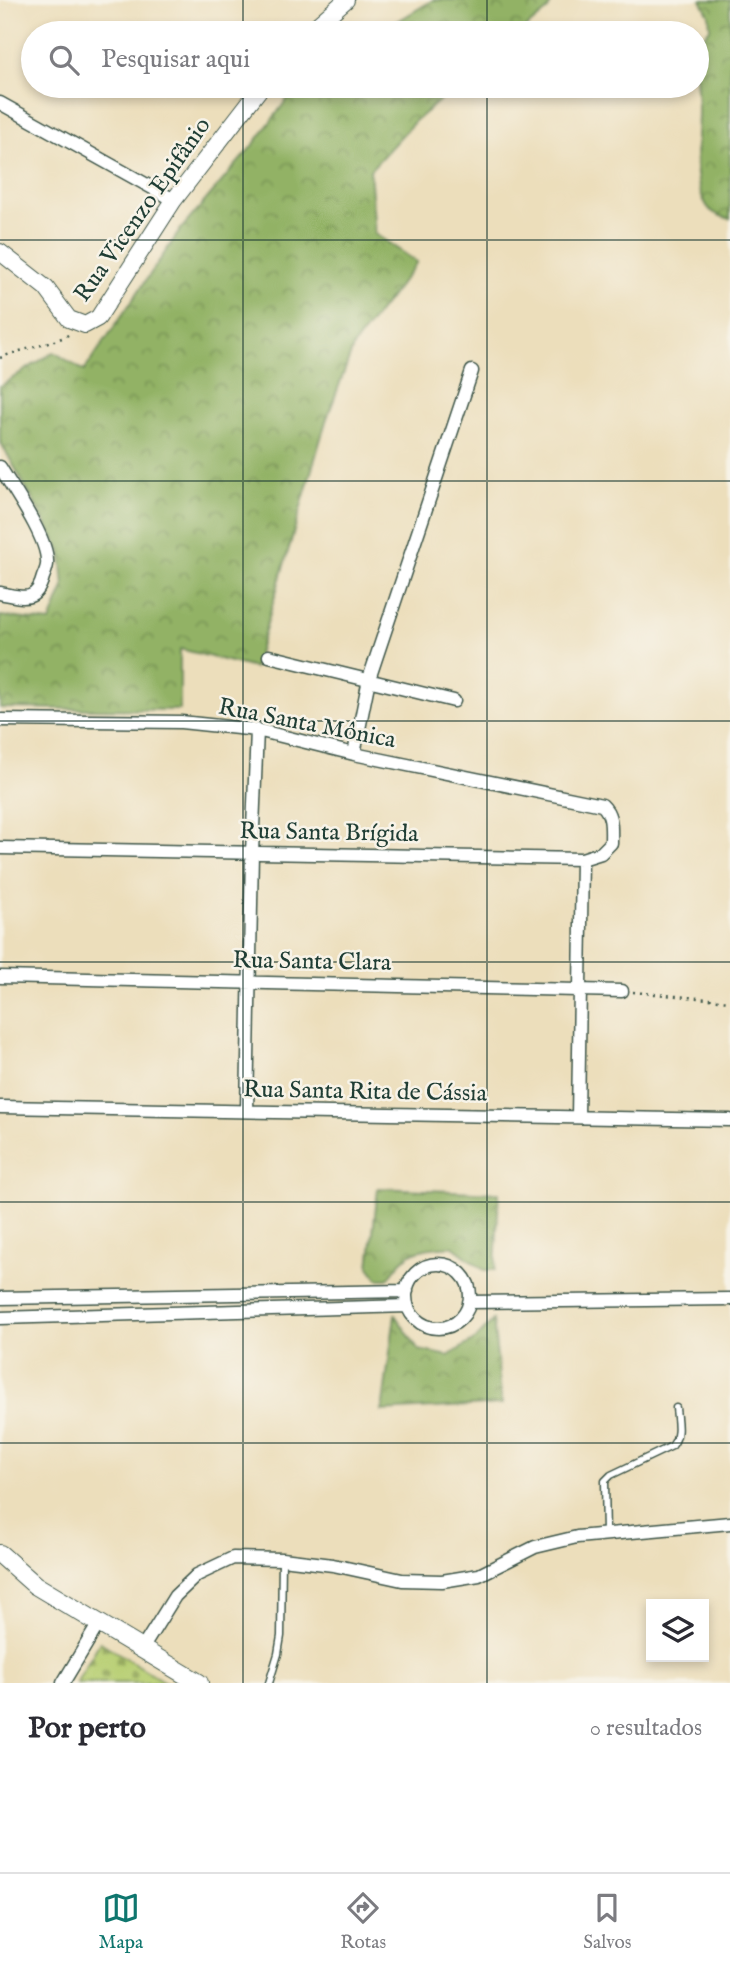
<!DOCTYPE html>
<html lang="pt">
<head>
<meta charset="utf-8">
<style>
	:root { --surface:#fff; --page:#f7f7f7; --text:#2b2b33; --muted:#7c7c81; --line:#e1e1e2; --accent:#0f766e }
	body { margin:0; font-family:"IM FELL English",serif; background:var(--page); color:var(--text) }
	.controls { position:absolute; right:21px; bottom:21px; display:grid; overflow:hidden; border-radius:0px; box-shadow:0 4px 10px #0003 }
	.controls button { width:63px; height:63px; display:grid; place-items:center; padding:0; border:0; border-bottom:2px solid var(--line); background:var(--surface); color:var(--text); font:35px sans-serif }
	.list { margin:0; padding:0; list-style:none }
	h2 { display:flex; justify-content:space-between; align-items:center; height:91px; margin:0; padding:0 28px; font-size:30px }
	h2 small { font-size:23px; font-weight:400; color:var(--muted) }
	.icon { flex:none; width:38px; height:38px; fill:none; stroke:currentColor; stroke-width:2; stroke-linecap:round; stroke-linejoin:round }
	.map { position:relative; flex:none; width:730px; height:1683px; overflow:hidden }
	.search { position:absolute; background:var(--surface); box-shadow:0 4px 10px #0003; left:21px; right:21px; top:21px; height:77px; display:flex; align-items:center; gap:18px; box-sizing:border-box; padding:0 24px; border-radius:38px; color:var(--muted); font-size:26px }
	.sheet { height:189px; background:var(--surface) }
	nav { display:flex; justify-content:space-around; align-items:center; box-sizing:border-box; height:98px; border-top:2px solid var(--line); background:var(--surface); font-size:19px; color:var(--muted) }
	nav a { display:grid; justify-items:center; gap:4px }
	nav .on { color:var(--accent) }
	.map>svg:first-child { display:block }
	.forest { fill:url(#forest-crowns); stroke:#58784c; stroke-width:2 }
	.cemetery { fill:url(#cemetery-stones); stroke:#6c8654; stroke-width:2 }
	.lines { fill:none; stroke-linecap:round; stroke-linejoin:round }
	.service-casing { stroke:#3e5548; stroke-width:9 }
	.minor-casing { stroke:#3e5548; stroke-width:15 }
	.tertiary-casing { stroke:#3e5548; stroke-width:18 }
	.secondary-casing { stroke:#3e5548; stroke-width:20 }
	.path { stroke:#3e5548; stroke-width:2.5; stroke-dasharray:2 5; stroke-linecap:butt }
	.service { stroke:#fff; stroke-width:6 }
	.minor { stroke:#fff; stroke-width:12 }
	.tertiary { stroke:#fff; stroke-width:16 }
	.secondary { stroke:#fff; stroke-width:18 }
	.grid { fill:none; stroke:#1f3d34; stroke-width:2; stroke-opacity:0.55 }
	.labels { text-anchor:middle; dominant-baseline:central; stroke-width:5; stroke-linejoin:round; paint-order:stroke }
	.street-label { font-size:24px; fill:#1f3d34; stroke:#f7f3e8 }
</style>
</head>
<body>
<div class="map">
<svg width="730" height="1683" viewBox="0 0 730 1683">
	<defs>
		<pattern id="forest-crowns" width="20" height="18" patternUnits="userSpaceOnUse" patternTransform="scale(1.75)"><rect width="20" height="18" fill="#92b265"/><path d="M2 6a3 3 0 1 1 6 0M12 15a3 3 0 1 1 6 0" fill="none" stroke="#779254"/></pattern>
		<pattern id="cemetery-stones" width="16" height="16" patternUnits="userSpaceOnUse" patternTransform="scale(1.75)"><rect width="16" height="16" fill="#b8cf73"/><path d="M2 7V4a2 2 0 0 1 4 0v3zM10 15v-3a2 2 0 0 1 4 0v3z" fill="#95a95f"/></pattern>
	</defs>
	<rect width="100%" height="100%" fill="#f7f3e8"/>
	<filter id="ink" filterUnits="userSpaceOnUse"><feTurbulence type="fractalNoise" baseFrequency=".0143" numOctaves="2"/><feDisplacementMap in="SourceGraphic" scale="14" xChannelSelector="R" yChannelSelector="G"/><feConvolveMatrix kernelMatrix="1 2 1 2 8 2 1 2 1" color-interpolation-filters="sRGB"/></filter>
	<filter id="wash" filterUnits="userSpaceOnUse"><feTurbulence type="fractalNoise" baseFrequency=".00686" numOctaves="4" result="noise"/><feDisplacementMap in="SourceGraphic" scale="28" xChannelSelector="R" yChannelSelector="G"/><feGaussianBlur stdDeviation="1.57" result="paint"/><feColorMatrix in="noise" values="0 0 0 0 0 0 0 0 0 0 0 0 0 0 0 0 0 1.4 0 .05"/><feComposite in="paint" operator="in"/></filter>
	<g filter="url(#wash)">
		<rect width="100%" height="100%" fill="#ecdebb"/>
		<path class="forest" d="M433 0H552L548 10 520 33H378Z
			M701 0H730V219C722 217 711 213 707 206 690 180 698 140 698 111 698 90 693 66 698 46 700 38 705 34 710 29L709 15Z
			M297 86H457L415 121 370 170 375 234 417 262 354 345 326 421 254 668 180 649V710L0 708V616L50 622 64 587 61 551 0 441V386L54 352 84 371 181 229 254 144Z
			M378 1188 499 1193 495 1270H484L452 1246C416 1250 410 1247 388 1279H378L369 1267Z
			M395 1315 419 1350 448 1356 476 1339 493 1320 502 1404 382 1411Z"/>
		<path class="cemetery" d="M100 1642 167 1683H76Z"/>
	</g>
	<g filter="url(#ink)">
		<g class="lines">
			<g class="service-casing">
				<path id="service" d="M606 1534 605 1481 611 1475 672 1446C681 1435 677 1421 676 1408
					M269 1683 278 1654 281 1636 282 1559"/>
			</g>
			<g class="minor-casing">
				<path id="minor" d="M0 103 174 200
					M0 467C13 489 47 537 47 561 48 566 45 572 43 577 36 604 22 597 0 593
					M269 656 454 701
					M0 720 181 722 257 730 354 754 602 805C613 815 611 829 611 843L601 853 582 859 0 848
					M354 754 369 679 472 371
					M0 977 622 991
					M0 1107 730 1120
					M247 1111 252 853 257 730
					M578 1117 582 859
					M406 1296a32 32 0 1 1 64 0a32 32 0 1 1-64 0Z
					M0 1298 407 1291
					M469 1302 730 1299
					M0 1318 408 1306
					M142 1649 175 1596 197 1575 233 1558 282 1559 333 1565 402 1580 442 1581 479 1575 535 1547 577 1537 730 1523
					M63 1683 99 1623"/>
			</g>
			<g class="tertiary-casing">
				<path id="tertiary" d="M308 33 346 0
					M0 252 46 288 69 319 85 325 98 318 174 200 262 86"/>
			</g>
			<g class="secondary-casing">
				<path id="secondary" d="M0 1554 35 1585 199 1683"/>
			</g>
			<path class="path" d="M0 358C23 348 48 346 70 334
				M633 992 730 1001"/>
			<use href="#service" class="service"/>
			<use href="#minor" class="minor"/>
			<use href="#tertiary" class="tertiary"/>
			<use href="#secondary" class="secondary"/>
		</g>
	</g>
	<path class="grid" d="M243 0V33M487 0V33M243 86V1683M487 86V1683M0 240H730M0 481H730M0 721H730M0 962H730M0 1202H730M0 1443H730"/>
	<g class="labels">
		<g class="street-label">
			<text transform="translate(143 210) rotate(-55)">Rua Vicenzo Epifânio</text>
			<text transform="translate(307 724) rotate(11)">Rua Santa Mônica</text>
			<text transform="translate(329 833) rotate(1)">Rua Santa Brígida</text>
			<text transform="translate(312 962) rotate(1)">Rua Santa Clara</text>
			<text transform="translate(365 1092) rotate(1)">Rua Santa Rita de Cássia</text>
		</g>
	</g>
</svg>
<div class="controls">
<button><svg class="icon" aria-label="layers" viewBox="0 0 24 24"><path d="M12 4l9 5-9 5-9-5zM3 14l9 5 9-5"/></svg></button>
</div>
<div class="search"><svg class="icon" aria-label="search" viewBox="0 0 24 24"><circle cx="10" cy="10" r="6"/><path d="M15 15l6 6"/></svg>Pesquisar aqui</div>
</div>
<section class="sheet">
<h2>Por perto<small>0 resultados</small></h2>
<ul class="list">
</ul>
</section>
<nav>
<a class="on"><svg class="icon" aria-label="map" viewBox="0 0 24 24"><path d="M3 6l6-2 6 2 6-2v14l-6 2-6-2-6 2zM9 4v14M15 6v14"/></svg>Mapa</a>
<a><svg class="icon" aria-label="directions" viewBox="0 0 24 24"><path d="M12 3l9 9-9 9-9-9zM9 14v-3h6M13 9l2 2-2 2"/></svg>Rotas</a>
<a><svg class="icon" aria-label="saved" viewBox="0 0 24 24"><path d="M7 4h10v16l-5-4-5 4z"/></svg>Salvos</a>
</nav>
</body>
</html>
